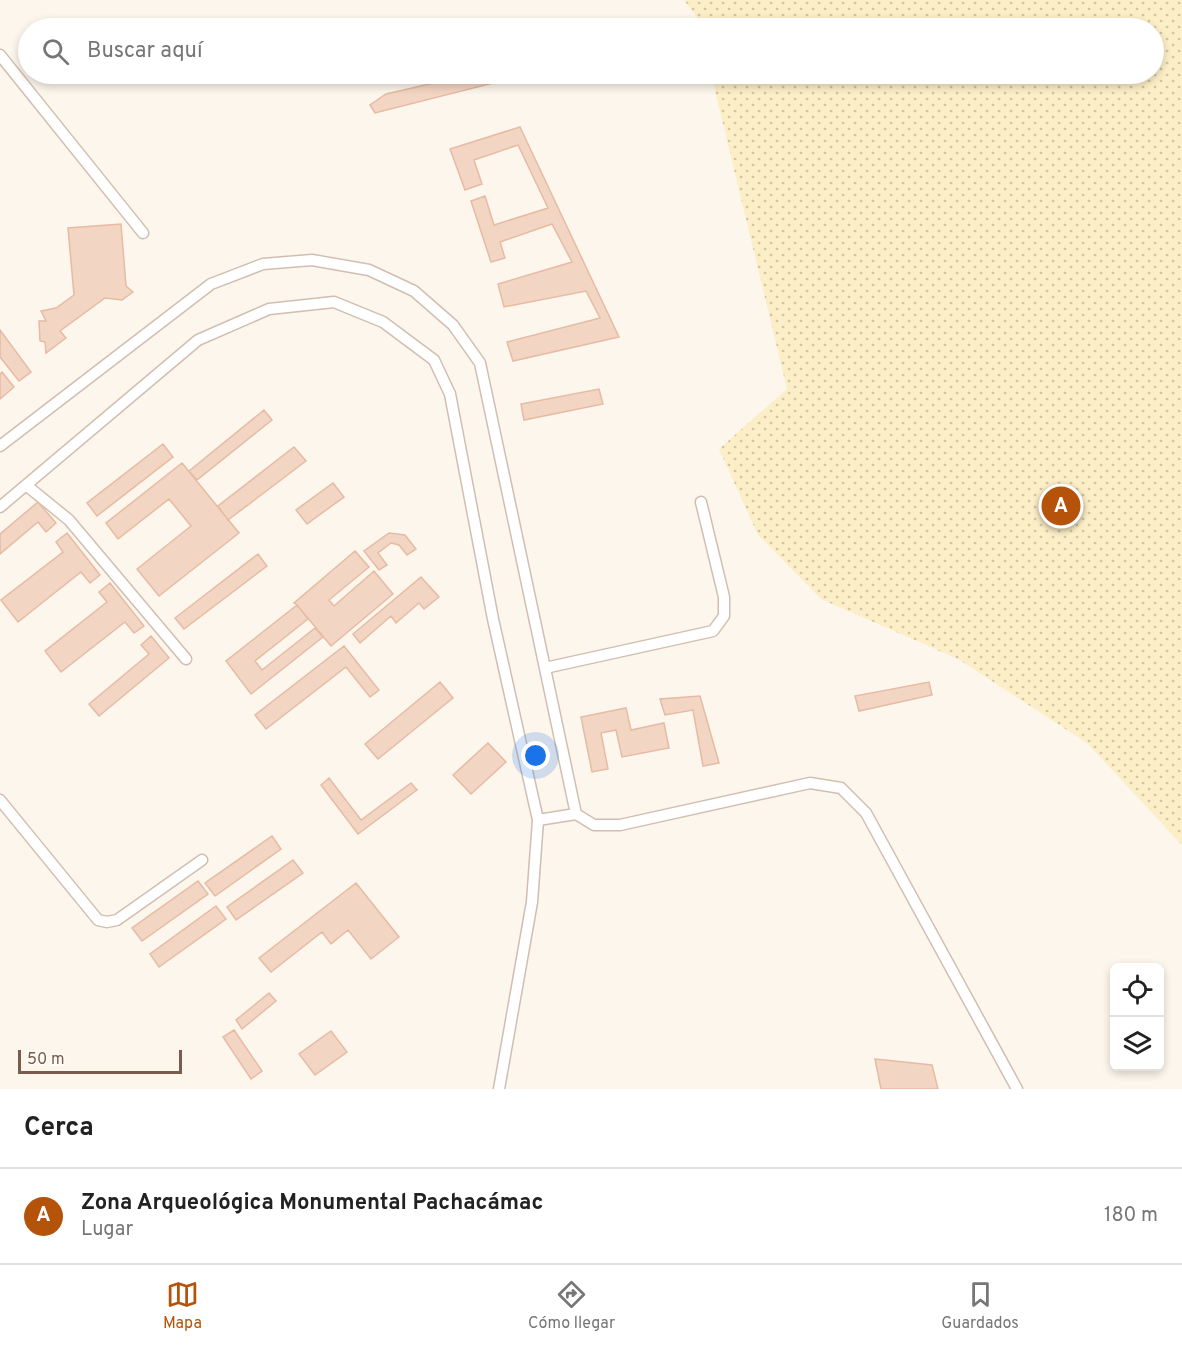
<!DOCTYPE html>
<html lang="es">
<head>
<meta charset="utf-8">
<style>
	:root { --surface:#fff; --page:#f2f2f2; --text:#222; --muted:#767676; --line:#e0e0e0; --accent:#b45309 }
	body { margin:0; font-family:Overpass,sans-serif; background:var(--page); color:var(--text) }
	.controls { position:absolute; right:18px; bottom:18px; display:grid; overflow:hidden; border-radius:9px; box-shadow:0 3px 9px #0003 }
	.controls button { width:54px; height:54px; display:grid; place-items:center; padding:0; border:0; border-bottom:2px solid var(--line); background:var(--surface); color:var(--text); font:30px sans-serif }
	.scale { position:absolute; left:18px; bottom:15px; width:164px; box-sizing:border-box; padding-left:6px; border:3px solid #7a5c4d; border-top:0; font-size:16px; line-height:21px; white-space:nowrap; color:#7a5c4d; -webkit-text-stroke:4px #fffaf3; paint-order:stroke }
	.you { position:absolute; left:536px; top:756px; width:21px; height:21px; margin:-15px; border:4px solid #fff; border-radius:50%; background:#1a73e8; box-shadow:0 0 0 9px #1a73e833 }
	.badge { display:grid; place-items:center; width:39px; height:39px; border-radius:50%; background:var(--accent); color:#fff; font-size:20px; font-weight:700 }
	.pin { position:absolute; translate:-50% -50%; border:3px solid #fff; box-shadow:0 2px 6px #0006 }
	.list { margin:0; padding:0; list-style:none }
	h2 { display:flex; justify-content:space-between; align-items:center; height:78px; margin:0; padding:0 24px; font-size:26px }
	h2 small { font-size:20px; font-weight:400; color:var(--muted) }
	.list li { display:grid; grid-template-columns:39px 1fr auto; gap:18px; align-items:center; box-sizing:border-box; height:96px; padding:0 24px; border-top:2px solid var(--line) }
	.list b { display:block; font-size:22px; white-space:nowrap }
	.list p { margin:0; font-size:20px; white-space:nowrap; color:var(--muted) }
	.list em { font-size:20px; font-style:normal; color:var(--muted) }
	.icon { flex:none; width:33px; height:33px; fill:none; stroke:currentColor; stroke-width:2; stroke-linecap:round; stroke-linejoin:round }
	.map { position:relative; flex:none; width:1182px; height:1089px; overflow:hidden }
	.search { position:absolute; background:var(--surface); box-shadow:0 3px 9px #0003; left:18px; right:18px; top:18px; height:66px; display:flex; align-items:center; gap:15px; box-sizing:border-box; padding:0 21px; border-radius:33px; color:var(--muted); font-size:22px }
	.sheet { height:174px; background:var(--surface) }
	nav { display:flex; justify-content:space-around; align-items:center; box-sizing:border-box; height:84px; border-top:2px solid var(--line); background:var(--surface); font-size:16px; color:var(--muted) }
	nav a { display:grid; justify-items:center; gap:3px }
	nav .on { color:var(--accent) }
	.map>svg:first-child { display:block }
	.sand { fill:url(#sand-dots) }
	.building { fill:#f3d5c3; stroke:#e6bba3; stroke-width:1.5 }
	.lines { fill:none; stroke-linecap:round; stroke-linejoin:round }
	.service-casing { stroke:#d1beb0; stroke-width:13 }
	.service { stroke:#fff; stroke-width:10 }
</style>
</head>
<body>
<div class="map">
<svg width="1182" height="1089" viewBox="0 0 1182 1089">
	<defs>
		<pattern id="sand-dots" width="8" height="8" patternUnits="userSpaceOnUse" patternTransform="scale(1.5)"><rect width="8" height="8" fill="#fcefc7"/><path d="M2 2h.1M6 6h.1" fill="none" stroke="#d1c5a4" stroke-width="1.8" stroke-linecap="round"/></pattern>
	</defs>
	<rect width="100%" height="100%" fill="#fdf6ec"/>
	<path class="sand" d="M684 0H1182V845L1087 743 958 659 821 599 758 535 719 449 787 389 711 74H1154V28H700L697 17Z"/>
	<path class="building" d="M473 74H494L497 82 375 113 370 105 386 94Z
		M520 127 619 337 513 361 507 342 600 318 586 291 504 307 498 284 572 262 552 224 500 242 505 258 491 262 471 201 485 196 494 225 548 208 518 145 474 160 482 184 465 190 450 149Z
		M121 224 126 286 133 292 122 300 105 298 60 331 66 338 46 353 45 342 40 341 39 321H46L41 311 56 308 74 295 68 228Z
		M0 330 31 372 19 381 0 357Z
		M2 372 14 387 0 399V374Z
		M599 389 603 404 524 420 521 404Z
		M264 410 272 420 197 480 189 471Z
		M163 444 173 457 97 516 87 503Z
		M294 447 306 461 228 520 218 506Z
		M182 463 239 533 159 596 137 569 191 526 169 499 118 539 106 523Z
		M333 483 344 497 307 524 296 510Z
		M38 502 56 523 46 532 38 522 0 554V534Z
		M67 533 100 575 90 583 81 572 18 622 1 600 63 552 56 542Z
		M389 533 405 535 416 549 407 555 399 545 391 543 378 553 387 565 379 570 364 551Z
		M355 551 369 567 329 600 334 606 374 571 393 594 331 646 297 605 294 603Z
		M258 554 267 566 184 629 175 618Z
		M421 577 439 597 424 609 419 603 396 623 391 616 360 643 353 634Z
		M110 583 144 626 134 633 125 622 61 672 45 651 107 602 99 592Z
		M297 605 308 619 255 661 262 670 315 628 323 637 251 694 226 661Z
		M151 636 169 658 99 716 89 704 149 654 141 645Z
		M344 646 379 690 370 697 346 667 266 729 255 715Z
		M440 682 453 698 378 759 365 744Z
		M929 682 932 695 859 711 855 696Z
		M700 696 719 763 703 766 693 710 665 715 660 699Z
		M626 708 631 730 664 723 669 748 622 757 616 730 601 733 608 769 592 772 581 717Z
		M488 743 506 762 471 794 453 775Z
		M329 778 361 820 411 783 417 790 358 834 321 785Z
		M272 836 281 849 215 896 205 883Z
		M293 860 303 873 236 920 227 907Z
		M198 881 208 894 142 941 132 928Z
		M356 883 399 937 371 959 348 930 331 944 322 932 271 972 259 958Z
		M216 906 226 919 159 967 150 954Z
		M269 993 276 1001 242 1029 236 1020Z
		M234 1030 262 1071 251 1079 223 1037Z
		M331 1031 347 1052 315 1075 299 1054Z
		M875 1059 932 1065 938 1089H881Z"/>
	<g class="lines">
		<g class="service-casing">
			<path id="service" d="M0 55 143 233
				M0 446 211 284 263 264 312 260 369 270 414 291 453 325 480 363 576 814 594 825H620L810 783 841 788 866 813 1017 1089
				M26 485 69 520 186 659
				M0 507 198 340 269 309 334 302 383 322 434 360 450 394 493 619 538 820 532 902 499 1089
				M545 668 713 631 724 616V597L701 502
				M0 800 98 920 107 922 117 920 202 860
				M538 820 576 814"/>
		</g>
		<use href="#service" class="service"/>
	</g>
</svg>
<div class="controls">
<button><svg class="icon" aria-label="locate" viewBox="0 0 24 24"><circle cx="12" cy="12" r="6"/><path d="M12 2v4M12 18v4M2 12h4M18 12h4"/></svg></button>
<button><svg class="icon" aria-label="layers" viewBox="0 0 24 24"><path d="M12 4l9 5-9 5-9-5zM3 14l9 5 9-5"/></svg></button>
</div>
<div class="scale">50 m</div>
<div class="you"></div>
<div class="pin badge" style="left:1061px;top:506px">A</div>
<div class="search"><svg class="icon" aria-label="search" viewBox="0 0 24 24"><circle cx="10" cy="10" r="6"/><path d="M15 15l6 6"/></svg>Buscar aquí</div>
</div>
<section class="sheet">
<h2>Cerca<small></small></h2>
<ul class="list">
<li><span class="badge">A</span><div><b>Zona Arqueológica Monumental Pachacámac</b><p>Lugar</p></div><em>180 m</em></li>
</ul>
</section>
<nav>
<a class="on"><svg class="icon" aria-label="map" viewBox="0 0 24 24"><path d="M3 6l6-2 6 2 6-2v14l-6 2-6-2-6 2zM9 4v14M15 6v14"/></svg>Mapa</a>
<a><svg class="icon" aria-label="directions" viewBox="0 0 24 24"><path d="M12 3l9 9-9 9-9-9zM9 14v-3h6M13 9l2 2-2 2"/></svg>Cómo llegar</a>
<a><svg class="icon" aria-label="saved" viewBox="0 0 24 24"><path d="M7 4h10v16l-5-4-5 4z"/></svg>Guardados</a>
</nav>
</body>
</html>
